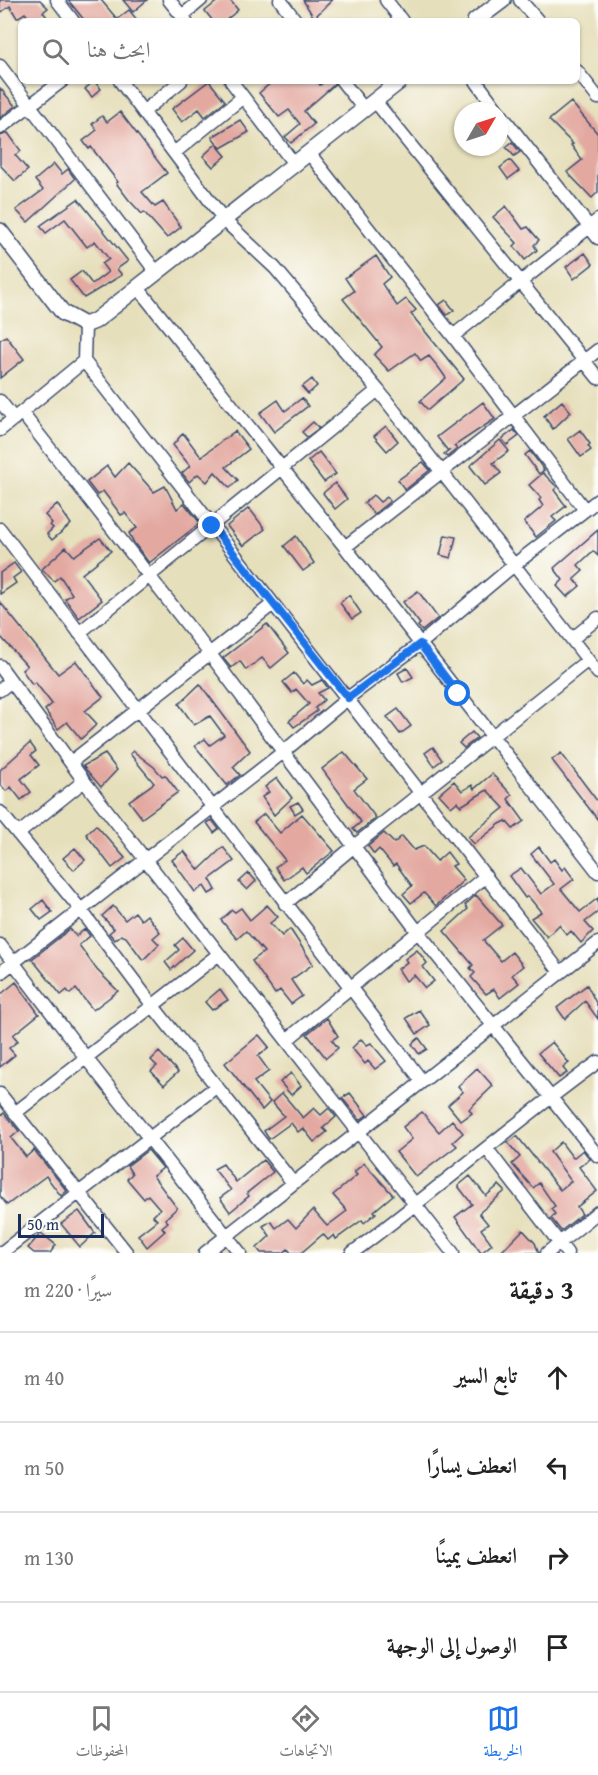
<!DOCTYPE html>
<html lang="ar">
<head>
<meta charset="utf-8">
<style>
	:root { --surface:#fff; --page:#f2f2f2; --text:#222; --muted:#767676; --line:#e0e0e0; --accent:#1a73e8 }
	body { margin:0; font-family:"Gentium Book Plus",Amiri,serif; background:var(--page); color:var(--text); direction:rtl }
	.compass { position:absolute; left:454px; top:102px; width:54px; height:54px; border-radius:50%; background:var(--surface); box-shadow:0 2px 4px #0004; rotate:51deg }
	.scale { position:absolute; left:18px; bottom:15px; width:86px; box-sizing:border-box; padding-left:6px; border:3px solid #1b2f5e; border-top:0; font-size:16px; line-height:21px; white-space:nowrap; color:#1b2f5e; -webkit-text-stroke:4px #fdfcf7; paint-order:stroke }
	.stop { position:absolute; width:18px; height:18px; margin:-14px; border:4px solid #1a73e8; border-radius:50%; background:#fff }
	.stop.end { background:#1a73e8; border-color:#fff; box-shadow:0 2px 6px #0008 }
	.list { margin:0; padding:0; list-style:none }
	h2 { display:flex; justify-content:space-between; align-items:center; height:78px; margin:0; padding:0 24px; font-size:26px }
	h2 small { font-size:20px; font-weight:400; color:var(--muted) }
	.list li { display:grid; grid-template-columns:39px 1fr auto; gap:18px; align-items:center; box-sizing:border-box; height:90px; padding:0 24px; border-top:2px solid var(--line) }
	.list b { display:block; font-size:22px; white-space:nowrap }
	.list em { font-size:20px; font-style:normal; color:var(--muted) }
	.icon { flex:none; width:33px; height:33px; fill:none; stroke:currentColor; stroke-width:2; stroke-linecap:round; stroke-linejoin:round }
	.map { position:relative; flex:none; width:598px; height:1253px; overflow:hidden; direction:ltr }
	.search { position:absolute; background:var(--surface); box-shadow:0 2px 4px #0004; left:18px; right:18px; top:18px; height:66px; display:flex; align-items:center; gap:15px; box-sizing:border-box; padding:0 21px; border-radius:9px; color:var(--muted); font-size:22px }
	.sheet { height:438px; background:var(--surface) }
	nav { display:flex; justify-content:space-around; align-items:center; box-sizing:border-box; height:84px; border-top:2px solid var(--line); background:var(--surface); font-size:16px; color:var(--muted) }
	nav a { display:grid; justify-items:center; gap:3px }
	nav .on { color:var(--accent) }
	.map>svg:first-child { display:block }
	.building { fill:#e3a9a1 }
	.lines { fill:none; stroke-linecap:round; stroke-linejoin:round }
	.minor-casing { stroke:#39496c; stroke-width:15 }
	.tertiary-casing { stroke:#39496c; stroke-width:18 }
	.minor { stroke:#fff; stroke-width:12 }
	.tertiary { stroke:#fff; stroke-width:15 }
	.route { stroke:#1a73e8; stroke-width:8 }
</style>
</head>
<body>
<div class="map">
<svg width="598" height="1253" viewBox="0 0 598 1253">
	<rect width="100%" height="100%" fill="#fdfcf7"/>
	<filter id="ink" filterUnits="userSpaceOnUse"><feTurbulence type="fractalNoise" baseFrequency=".0167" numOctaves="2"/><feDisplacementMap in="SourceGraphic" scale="12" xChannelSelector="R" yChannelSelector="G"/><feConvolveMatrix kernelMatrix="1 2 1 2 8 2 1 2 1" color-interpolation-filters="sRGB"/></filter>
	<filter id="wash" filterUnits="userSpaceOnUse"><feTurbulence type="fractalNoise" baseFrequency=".008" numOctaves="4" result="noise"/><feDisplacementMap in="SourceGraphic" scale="24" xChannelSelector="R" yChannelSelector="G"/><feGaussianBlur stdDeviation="1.35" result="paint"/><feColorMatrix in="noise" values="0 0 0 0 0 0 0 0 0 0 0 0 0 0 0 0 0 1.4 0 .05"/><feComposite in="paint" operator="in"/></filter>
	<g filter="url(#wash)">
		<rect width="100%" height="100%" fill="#e6dfbb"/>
		<g id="blocks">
			<path class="building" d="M0 0H40L48 8 43 12 50 21H32L25 13 17 18 10 6 0 13Z
				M68 0H101L117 19 129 10 138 21H85Z
				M123 0H147L133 12Z
				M219 0H230L238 10 225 21H213L205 11Z
				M303 0H332L314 18Z
				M94 81 101 89 92 97 85 89Z
				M209 81 225 101 205 117 199 109 182 122 172 109Z
				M273 81H317L320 85 326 81H334L335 84 304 111 314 124 291 143 285 137 300 124 289 110 279 117 259 93Z
				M0 88 15 106 0 118Z
				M571 102 598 134V192L592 198 567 172 582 160 571 145 573 144 549 120Z
				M120 112 167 173 142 192 155 207 163 202 181 227 167 238 144 212 142 214 129 200 116 183 118 182 91 147 89 149 83 141 97 130 92 124 102 116 107 122Z
				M240 120 249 132 221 148 212 137Z
				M8 133 21 151 15 155 28 170 15 181 0 165V136Z
				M512 142 520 152 514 156 506 147Z
				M216 144 226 156 213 167 203 156Z
				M510 160 519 171 508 179 500 168Z
				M54 164 62 174 68 169 75 179 28 222 16 210 43 190 35 180Z
				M78 199 128 261 117 269 122 275 84 298 70 280 82 271 92 284 108 272 102 264 109 259 95 241 87 247 65 219 46 233 40 226Z
				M506 206 523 229 528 227 539 240 534 245 537 250 525 260 514 246 517 243 493 217Z
				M585 253 593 264 574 279 566 267Z
				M376 256 390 277 382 284 397 306 406 299 416 310 411 314 464 379 428 410 420 401 446 378 439 368 429 356 421 361 415 353 389 371 374 355 382 347 343 299 354 291 345 278Z
				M446 300 454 310 447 315 439 305Z
				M6 336 24 359 0 378V340Z
				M312 379 317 386 308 394 302 387Z
				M302 398 308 406 274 432 260 413 278 400 285 411Z
				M562 401 571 412 553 429 544 416Z
				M483 402 495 419 454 446 457 449 447 457 444 454 450 449 448 451 437 437Z
				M313 422 319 428 307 437 302 432Z
				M386 426 398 441 387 451 374 436Z
				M514 430 519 436 507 445 502 439Z
				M580 430 590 444 588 446 591 450 581 457 568 439Z
				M235 431 249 449 226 467 238 480 230 488 215 472 207 482 198 474 189 482 182 473 190 466 173 445 183 433 201 457Z
				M500 440 509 451 493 463 501 473 485 485 470 466Z
				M530 451 544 470 539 474 525 455Z
				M319 452 336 474 324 482 308 461Z
				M423 462 430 470 405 490 398 480Z
				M128 463 154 492 165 486 177 509 184 503 200 523 149 563 134 543 129 533 137 528 125 513 121 515 103 491 97 495 87 482 107 466 115 477Z
				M543 473 557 487 554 490 566 506 552 517 556 521 536 537 524 522 543 506 539 500 541 498 529 485Z
				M335 483 347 499 335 509 323 493Z
				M373 495 380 502 387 497 390 501 374 514 364 503Z
				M57 504 71 524 52 540 47 534 53 528 50 525 52 523 45 515Z
				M249 508 265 529 243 546 227 526Z
				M598 530V556L593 551 578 565 583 571 574 579 580 586 567 597 557 586 563 580 554 568Z
				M445 535 456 537 451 558 440 555Z
				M296 536 314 563 303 571 284 546Z
				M100 538 111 551 82 574 102 600 79 618 65 599 72 594 60 576 54 581 42 569 66 547 74 556Z
				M14 563 21 572 13 578 16 583 0 594V573Z
				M418 591 438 618 422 631 418 626 420 624 403 602Z
				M349 595 361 613 352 619 340 603Z
				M0 602 58 674 76 661 103 697 85 711 97 724 81 739 67 722 58 729 45 710 52 704 35 682 32 684 22 670 27 666 0 636Z
				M267 624 289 653 271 668 262 658 246 670 240 661 231 668 223 658Z
				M407 668 413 677 403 682 398 673Z
				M294 673 303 684 307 680 312 685 322 680 328 688 318 693 324 700 315 708 317 711 294 727 289 721 309 704 296 689 292 693 283 682Z
				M200 684 250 751 233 767 240 775 227 785 195 746 205 739 210 745 224 735 210 716 194 725 179 704Z
				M398 709 411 726 400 734 387 717Z
				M472 732 477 738 464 748 459 743Z
				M30 743 36 751 31 755 39 765 21 779 31 792 21 800 11 787 6 791 0 784V770Z
				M433 747 442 760 434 766 425 753Z
				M133 751 154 767 162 776 165 775 178 792 142 818 129 801 154 783 130 754Z
				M344 752 367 779 354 789 376 818 357 833 353 829 361 822 322 769Z
				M561 753 598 802V820L552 760Z
				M105 754 117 770 101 787 83 766Z
				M492 774 512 795 508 799 524 821 513 829 506 821 500 824 474 844 468 837 504 808 487 790 461 806 457 802 451 807 439 794 454 781 462 791 472 785 474 789Z
				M277 778 292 798 274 815 262 797 269 792 265 787Z
				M298 802 303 809 295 814 290 806Z
				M264 814 280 833 302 814 334 851 306 873 302 867 284 880 275 867 285 860 254 822Z
				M212 820 219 829 214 833 207 823Z
				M96 825 125 858 112 868 86 834Z
				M384 833 394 843 402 836 414 850 424 846 437 861 447 852 456 864 452 866 464 880 436 906 424 893 411 903 403 894 412 886 396 864 393 866 379 849 374 854 368 846Z
				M223 847 234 861 210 879 216 890 209 894 204 886 195 892 172 860 184 851 199 870Z
				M539 847 550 862 554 859 562 870 565 867 574 879 561 889 580 912 598 898V912L585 922 593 931 581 943 571 931 567 935 559 925 547 937 531 918 541 912 528 896 525 898 509 876 521 868 541 894 554 884 531 854Z
				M75 848 85 860 74 870 63 858Z
				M249 873 256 881 247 890 239 882Z
				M476 895 502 925 483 940 501 961 512 952 523 966 512 975 519 983 500 998 494 989 486 994 471 977 475 973 470 968 473 965 444 931 468 909 465 905Z
				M43 900 52 912 41 920 32 909Z
				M267 905 278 917 270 923 282 936 290 929 313 964 291 980 302 996 291 1004 280 990 275 994 252 961 264 952 246 931 237 939 221 920 232 910 235 912 241 908 250 920Z
				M113 906 125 920 135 912 141 920 147 915 160 932 153 938 159 944 143 960 126 937 121 935 115 940 109 933 114 929 102 916Z
				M70 929 76 936 85 929 90 936 79 945 97 970 118 991 93 1010 76 989 70 994 67 990 61 995 32 959Z
				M183 938 193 950 171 970 165 962 179 950 175 945Z
				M417 950 427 963 423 967 434 981 425 988 414 975 406 981 398 969 407 962 405 959Z
				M16 982 39 1014 13 1035 18 1041 9 1048 15 1055 0 1067V995Z
				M587 985 598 1007V1019L585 1001 565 1019 557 1008Z
				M220 989 228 1000 212 1010 205 1002Z
				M419 1010 430 1025 417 1034 406 1018Z
				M327 1018 338 1036 332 1040 338 1048 326 1058 307 1034Z
				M259 1035 269 1047 258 1056 269 1071 254 1082 270 1102 262 1110 225 1063Z
				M419 1038 427 1049 419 1054 412 1044Z
				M361 1039 367 1045 371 1043 386 1061 375 1069 368 1061 365 1064 352 1048Z
				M552 1042 569 1063 563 1068 567 1073 559 1078 538 1053Z
				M159 1052 178 1072 164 1085 151 1071 157 1066 151 1060Z
				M477 1068 493 1086 469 1109 472 1113 461 1121 448 1105 463 1092 458 1086Z
				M291 1073 301 1086 291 1095 280 1082Z
				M282 1093 303 1118 314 1108 321 1115 329 1108 336 1117 323 1128 327 1132 314 1142 303 1128 298 1132 291 1123 269 1139 264 1131 284 1116 272 1102Z
				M350 1093 367 1115 360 1120 342 1098Z
				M422 1112 439 1132 452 1120 463 1133 453 1142 457 1146 416 1177 396 1152 412 1139 403 1127Z
				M4 1113 19 1131 11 1138 26 1157 34 1150 67 1191 61 1196 46 1176 7 1205 0 1196V1116Z
				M517 1136 560 1190 571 1181 550 1152 561 1142 573 1158 583 1150 590 1159 579 1167 597 1191 577 1207 582 1214 561 1231 551 1218 555 1214 551 1209 555 1206 539 1183 533 1188 512 1164 520 1157 508 1143Z
				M148 1150 163 1168 153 1176 177 1208 165 1219 168 1222 162 1227 165 1231 147 1247 138 1235 157 1220 153 1216 160 1209 148 1195 144 1199 127 1179 132 1174 127 1166Z
				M263 1160 273 1172 247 1193 249 1196 230 1212 220 1198 231 1190 214 1169 223 1164 236 1182Z
				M364 1163 393 1195 374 1211 376 1213 364 1223 362 1220 336 1239 334 1235 328 1240 323 1234 301 1253H291L288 1249 283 1253H261L257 1248 270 1236 263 1226 271 1221 276 1228 288 1219 296 1228 313 1210 327 1226 347 1211 333 1195 357 1175 354 1172Z
				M470 1176 486 1196 499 1185 505 1191 479 1213 488 1224 481 1229 492 1244 481 1253 455 1217 472 1204 458 1186Z
				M79 1211 95 1233 80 1247 61 1224Z
				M523 1230 535 1243 539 1253H500Z
				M41 1233 56 1245 50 1253H34L28 1248Z"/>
		</g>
	</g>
	<g filter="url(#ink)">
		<use href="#blocks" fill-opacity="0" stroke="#39496c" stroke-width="1.5"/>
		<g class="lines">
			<g class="minor-casing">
				<path id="minor" d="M57 0 73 21
					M169 0 186 21
					M280 0 296 21
					M386 0 402 21
					M520 0 538 21
					M182 16 201 0
					M0 66 157 273
					M577 71 598 98
					M120 81 225 221 275 268 378 390 598 673
					M231 81 295 165
					M342 81 364 109
					M476 81 498 111
					M375 101 598 378
					M143 112 181 81
					M499 112 598 238
					M0 128 62 81
					M174 153 243 97
					M309 153 453 336 585 510
					M138 288 345 547 598 872
					M453 336 598 220
					M84 361 560 972
					M0 401 14 419
					M22 413 210 654 418 932 598 1156
					M0 430 84 361 85 325
					M0 529 422 1081
					M345 547 598 350
					M79 633 378 390
					M572 639 598 618
					M0 666 84 781 453 1253
					M0 690 11 681
					M71 762 273 604
					M0 812 81 910 153 1006 293 1183
					M18 834 84 781
					M285 904 353 847 588 660
					M0 945 86 1058 240 1253
					M0 973 282 753 348 698 420 644 514 565 598 500
					M288 1039 486 876
					M0 1094 127 1253
					M15 1113 219 954
					M487 1149 567 1253
					M1 1253 217 1086
					M205 1253 598 943
					M352 1253C436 1191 514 1123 598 1062
					M547 1253 598 1212"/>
			</g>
			<g class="tertiary-casing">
				<path id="tertiary" d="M475 21 503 0
					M0 231 63 313 85 325 95 321 400 81"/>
			</g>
			<use href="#minor" class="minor"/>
			<use href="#tertiary" class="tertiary"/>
		</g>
	</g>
	<g class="lines" filter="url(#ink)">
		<path class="route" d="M212 526 348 698 420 644 458 694"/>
	</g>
</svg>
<svg class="compass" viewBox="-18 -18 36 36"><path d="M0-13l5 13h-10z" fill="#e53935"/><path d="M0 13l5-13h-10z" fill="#767676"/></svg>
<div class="scale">50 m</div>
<div class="stop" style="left:458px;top:694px"></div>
<div class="stop end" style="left:212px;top:526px"></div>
<div class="search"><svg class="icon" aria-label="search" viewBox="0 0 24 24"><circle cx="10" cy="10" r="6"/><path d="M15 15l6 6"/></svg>ابحث هنا</div>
</div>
<section class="sheet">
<h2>3 دقيقة<small>سيرًا · 220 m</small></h2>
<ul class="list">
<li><svg class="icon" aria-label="ahead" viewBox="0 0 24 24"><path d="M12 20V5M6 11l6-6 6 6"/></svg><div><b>تابع السير</b></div><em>40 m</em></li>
<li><svg class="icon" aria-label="left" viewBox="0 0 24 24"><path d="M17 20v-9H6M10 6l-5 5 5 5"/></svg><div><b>انعطف يسارًا</b></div><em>50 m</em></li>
<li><svg class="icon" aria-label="right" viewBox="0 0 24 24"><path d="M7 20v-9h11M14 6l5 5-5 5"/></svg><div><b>انعطف يمينًا</b></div><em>130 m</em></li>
<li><svg class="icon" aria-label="arrive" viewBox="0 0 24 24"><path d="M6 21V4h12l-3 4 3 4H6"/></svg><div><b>الوصول إلى الوجهة</b></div></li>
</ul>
</section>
<nav>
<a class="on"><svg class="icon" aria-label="map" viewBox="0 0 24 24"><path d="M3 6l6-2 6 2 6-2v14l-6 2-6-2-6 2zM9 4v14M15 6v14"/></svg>الخريطة</a>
<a><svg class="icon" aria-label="directions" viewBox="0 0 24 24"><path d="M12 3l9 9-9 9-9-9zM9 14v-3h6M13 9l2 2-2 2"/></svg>الاتجاهات</a>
<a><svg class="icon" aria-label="saved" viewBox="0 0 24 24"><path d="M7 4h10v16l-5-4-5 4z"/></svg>المحفوظات</a>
</nav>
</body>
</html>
